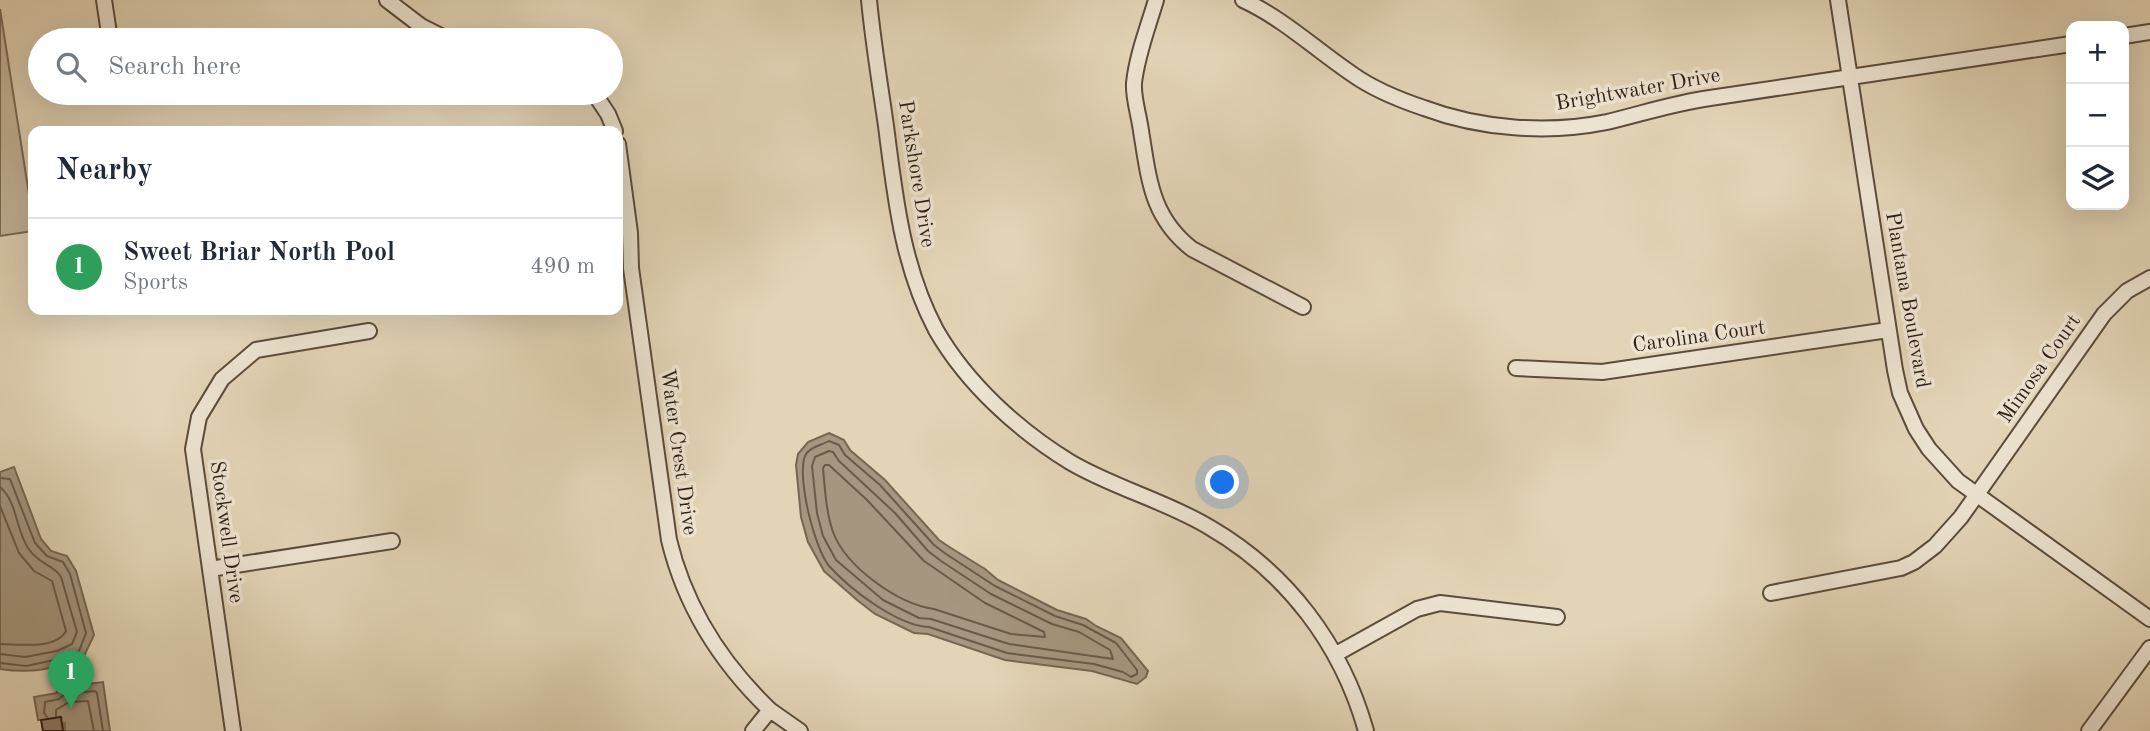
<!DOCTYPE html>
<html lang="en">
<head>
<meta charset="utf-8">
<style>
	:root { --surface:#fff; --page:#f6f6f7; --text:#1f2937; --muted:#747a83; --line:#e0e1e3; --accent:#0b8043 }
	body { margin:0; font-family:"Old Standard TT",serif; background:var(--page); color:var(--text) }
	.controls { position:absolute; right:21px; top:21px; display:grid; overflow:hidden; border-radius:14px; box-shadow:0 7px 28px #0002 }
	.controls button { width:63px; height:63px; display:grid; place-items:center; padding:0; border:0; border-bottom:2px solid var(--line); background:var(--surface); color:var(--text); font:35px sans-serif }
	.you { position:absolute; left:1223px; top:483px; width:24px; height:24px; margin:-18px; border:5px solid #fff; border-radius:50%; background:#1a73e8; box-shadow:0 0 0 10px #1a73e833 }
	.badge { display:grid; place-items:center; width:46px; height:46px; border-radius:50%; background:var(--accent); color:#fff; font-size:23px; font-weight:700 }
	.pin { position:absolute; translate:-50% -58px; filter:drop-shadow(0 2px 4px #0008) }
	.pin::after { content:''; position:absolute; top:37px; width:24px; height:21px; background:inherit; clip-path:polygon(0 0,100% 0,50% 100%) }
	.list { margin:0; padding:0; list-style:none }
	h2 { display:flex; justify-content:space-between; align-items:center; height:91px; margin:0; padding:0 28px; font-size:30px }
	h2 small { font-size:23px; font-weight:400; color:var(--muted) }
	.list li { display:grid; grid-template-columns:46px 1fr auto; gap:21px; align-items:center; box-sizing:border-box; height:98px; padding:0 28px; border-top:2px solid var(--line) }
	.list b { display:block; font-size:26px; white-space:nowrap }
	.list p { margin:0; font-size:23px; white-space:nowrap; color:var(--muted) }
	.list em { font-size:23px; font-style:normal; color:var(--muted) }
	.icon { flex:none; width:38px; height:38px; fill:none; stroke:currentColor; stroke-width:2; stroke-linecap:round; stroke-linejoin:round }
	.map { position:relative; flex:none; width:2150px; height:731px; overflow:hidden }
	.search { position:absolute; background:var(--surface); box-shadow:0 7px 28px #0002; left:28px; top:28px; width:595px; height:77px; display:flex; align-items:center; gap:18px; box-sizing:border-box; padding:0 24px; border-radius:38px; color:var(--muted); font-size:26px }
	.panel { position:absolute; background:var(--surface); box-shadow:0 7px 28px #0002; left:28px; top:126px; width:595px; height:189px; border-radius:14px }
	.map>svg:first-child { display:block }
	.green { fill:#c4b59a; stroke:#7a6a57; stroke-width:2 }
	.water { fill:#a5967f; stroke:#766654; stroke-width:2 }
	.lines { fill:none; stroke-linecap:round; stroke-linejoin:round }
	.shore { stroke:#6a5a4a; stroke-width:2 }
	.building { fill:#8c7d68; stroke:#2f1e14; stroke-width:2; filter:url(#shadow) }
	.street-casing { stroke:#5c4c3c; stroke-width:18 }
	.street { stroke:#ece3d0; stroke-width:14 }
	.labels { text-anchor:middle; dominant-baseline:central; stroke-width:7; stroke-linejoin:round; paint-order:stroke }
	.street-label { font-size:21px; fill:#2f1e14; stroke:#ece3d0 }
</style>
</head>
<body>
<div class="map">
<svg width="2150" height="731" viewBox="0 0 2150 731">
	<defs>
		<filter id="shadow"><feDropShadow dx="6" dy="6" stdDeviation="0" flood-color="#0004"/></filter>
	</defs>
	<rect width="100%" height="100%" fill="#e2d4b6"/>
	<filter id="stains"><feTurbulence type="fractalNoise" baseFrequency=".00286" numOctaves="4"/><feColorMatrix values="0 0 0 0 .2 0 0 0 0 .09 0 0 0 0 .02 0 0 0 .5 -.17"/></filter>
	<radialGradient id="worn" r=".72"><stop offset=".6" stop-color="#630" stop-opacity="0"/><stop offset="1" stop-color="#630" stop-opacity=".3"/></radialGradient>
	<path class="green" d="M0 9 33 220V231L0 236Z"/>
	<path class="water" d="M829 433 844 440 850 450 885 480 939 540 951 548 985 569 998 580 1057 610 1086 619 1096 626 1121 638 1148 671 1146 677 1137 684 1092 671 1005 660 928 634 914 633 875 614 857 600 824 571 808 542 801 517 796 465 798 454 808 442Z
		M14 467 41 539 51 551 67 556 76 571 94 635 84 656C54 669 33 674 0 669V472Z
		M103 682 110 731H43L42 720H38L34 697 57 693V688Z"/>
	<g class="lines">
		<path class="shore" d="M829 441 839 445 845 455 880 485 934 545 946 554 995 586 1055 616 1083 625 1116 643 1137 670V674L1131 677 1123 672 1094 664 1007 653 929 627C898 626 851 590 830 567 815 551 795 473 806 454 810 447 822 445 829 441Z
			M829 451 833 452 839 461 895 513 928 551 941 561 991 594 1052 624 1079 632 1110 650 1113 659 1009 644 931 619 919 618 883 600 836 560 823 536 817 513 812 466 815 457Z
			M825 465H829L867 500 924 561 985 603 1044 632 1045 637 1011 634 934 609C898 604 846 567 833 532 826 512 825 489 823 468Z
			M0 478 10 479 35 543 47 556 63 562 70 574 86 633 79 651 59 659 26 666 0 663
			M0 487C17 501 16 530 28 548 38 564 54 565 61 577L77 632 72 644 57 651 25 657 0 654
			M0 506 19 553 34 571 52 581 66 631C56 650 18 644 0 644
			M56 716V710L69 702 88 701 94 731
			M47 717 44 713 45 702 59 699 65 694 95 691 97 693 103 731"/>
	</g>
	<path class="building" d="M61 717 63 731H43L41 720Z"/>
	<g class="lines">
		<g class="street-casing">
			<path id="street" d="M104 0 110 40
				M387 0 421 26 449 40
				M869 0C873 42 880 84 886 126 895 196 902 266 936 330 967 384 1018 430 1070 462 1114 488 1166 501 1209 527 1287 572 1342 645 1366 731
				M1156 0C1148 27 1137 55 1134 83 1133 98 1139 115 1141 131 1149 179 1151 217 1192 249L1303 307
				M1243 0C1284 19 1315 49 1352 74 1373 89 1400 100 1424 108 1480 129 1548 134 1607 122 1641 114 1674 103 1710 98 1830 80 1951 62 2071 44
				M1838 0 1895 370 1900 393 1916 429 1929 449 1958 481 2150 619
				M2124 36 2150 32
				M594 93 608 114 615 131
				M618 144 630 233 631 268 669 540C685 606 721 663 770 710L753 731
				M1516 368 1602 372 1888 330
				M210 569 392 541
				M1771 593 1901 568 1914 562 1935 546 1961 517 2104 314 2127 291 2150 278
				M1336 654 1417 609 1440 603 1557 617
				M770 710 800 731
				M233 731 193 449 199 417 222 379 256 350 369 331
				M2089 731 2150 648"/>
		</g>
		<use href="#street" class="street"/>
	</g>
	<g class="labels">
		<g class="street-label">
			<text transform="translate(1638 90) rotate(-10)">Brightwater Drive</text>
			<text transform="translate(916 174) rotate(81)">Parkshore Drive</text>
			<text transform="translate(1907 300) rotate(80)">Plantana Boulevard</text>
			<text transform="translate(1699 337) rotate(-8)">Carolina Court</text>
			<text transform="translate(2040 369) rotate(-55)">Mimosa Court</text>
			<text transform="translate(678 452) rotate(82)">Water Crest Drive</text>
			<text transform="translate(226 532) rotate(82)">Stockwell Drive</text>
		</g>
	</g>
	<rect width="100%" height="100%" filter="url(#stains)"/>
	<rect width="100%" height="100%" fill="url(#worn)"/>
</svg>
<div class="controls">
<button>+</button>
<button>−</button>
<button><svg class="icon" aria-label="layers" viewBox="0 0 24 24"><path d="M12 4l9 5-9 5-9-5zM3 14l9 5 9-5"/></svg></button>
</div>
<div class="you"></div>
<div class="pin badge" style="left:71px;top:708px;background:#2e9e5b">1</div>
<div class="search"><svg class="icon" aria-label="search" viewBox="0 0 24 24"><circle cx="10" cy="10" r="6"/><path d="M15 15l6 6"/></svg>Search here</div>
<section class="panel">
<h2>Nearby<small></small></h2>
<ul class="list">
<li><span class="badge" style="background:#2e9e5b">1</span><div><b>Sweet Briar North Pool</b><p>Sports</p></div><em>490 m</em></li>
</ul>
</section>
</div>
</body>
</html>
